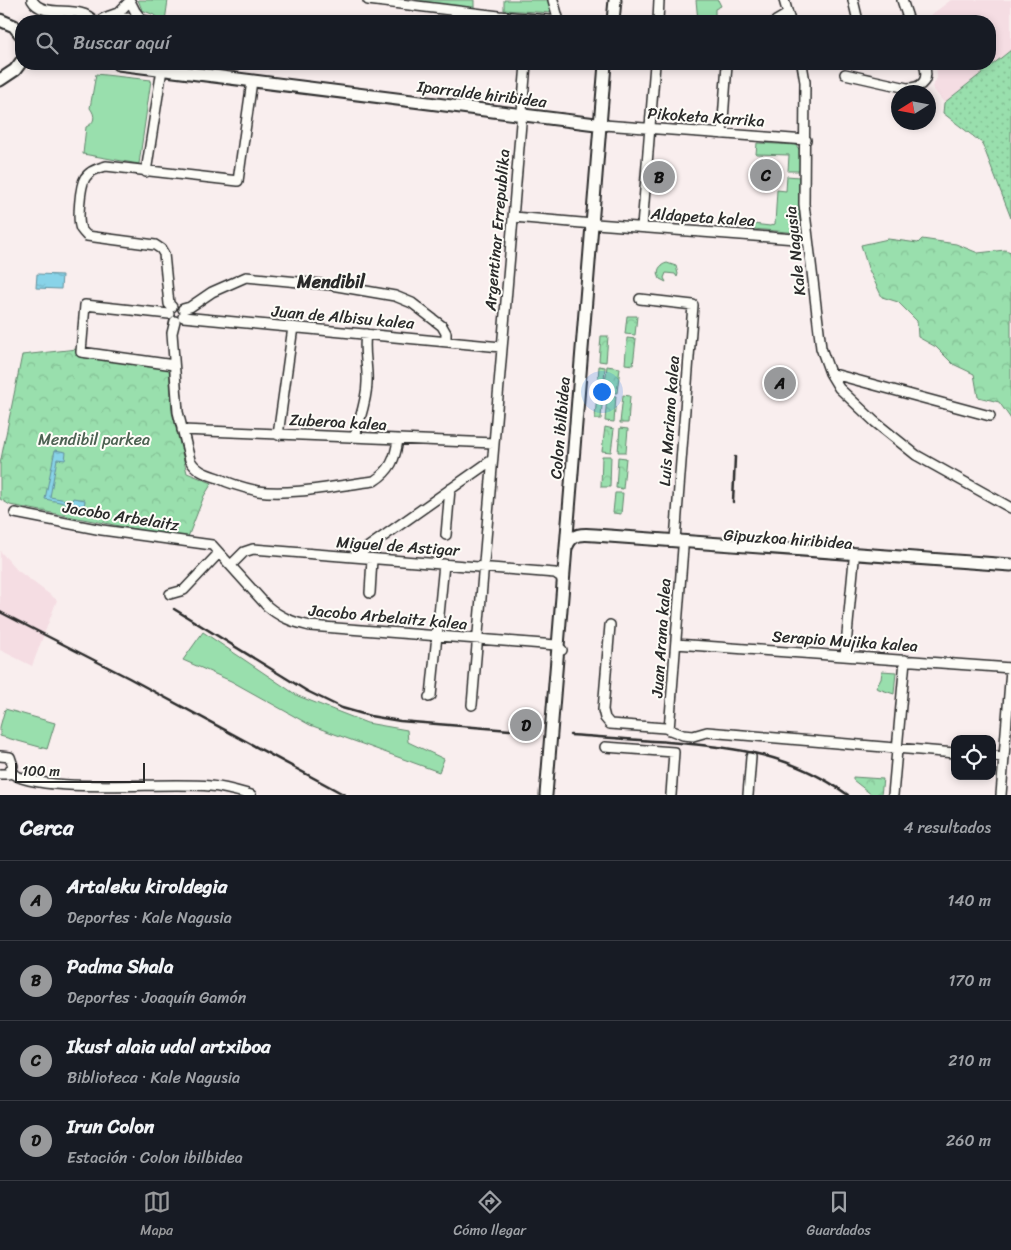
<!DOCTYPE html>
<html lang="es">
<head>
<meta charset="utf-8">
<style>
	:root { --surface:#171b24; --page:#20242c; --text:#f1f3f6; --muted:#9ea1a6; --line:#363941; --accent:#98999b }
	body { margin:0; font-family:Sriracha,sans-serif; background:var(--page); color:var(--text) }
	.controls { position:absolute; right:15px; bottom:15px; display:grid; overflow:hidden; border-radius:10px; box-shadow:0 2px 8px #0003 }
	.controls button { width:45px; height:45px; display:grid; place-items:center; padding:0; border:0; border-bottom:1px solid var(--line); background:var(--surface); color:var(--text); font:25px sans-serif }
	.compass { position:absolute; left:891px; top:85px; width:45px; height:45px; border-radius:50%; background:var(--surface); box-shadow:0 2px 8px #0003; rotate:259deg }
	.scale { position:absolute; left:15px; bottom:12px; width:130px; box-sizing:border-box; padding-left:5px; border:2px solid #2b2b2b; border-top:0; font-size:14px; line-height:18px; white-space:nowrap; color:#2b2b2b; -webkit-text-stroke:4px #fdfcf7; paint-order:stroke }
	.you { position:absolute; left:601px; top:391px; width:18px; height:18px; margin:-12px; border:4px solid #fff; border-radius:50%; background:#1a73e8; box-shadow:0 0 0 8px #1a73e833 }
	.badge { display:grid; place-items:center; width:32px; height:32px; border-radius:50%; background:var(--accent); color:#111; font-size:16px; font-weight:700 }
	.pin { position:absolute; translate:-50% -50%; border:2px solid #fff; box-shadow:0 1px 5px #0006 }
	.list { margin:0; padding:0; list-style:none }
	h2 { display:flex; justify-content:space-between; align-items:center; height:65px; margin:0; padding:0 20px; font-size:21px }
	h2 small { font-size:16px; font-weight:400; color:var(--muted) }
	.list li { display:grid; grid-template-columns:32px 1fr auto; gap:15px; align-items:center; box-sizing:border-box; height:80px; padding:0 20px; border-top:1px solid var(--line) }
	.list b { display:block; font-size:19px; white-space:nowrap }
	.list p { margin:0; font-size:16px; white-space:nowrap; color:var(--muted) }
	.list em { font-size:16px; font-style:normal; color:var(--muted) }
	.icon { flex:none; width:28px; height:28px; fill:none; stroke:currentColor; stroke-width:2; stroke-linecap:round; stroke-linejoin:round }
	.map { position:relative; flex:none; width:1011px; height:795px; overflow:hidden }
	.search { position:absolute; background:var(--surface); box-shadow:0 2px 8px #0003; left:15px; right:15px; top:15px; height:55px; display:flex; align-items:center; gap:12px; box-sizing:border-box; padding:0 18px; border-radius:20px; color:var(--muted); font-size:19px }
	.sheet { height:385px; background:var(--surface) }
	nav { display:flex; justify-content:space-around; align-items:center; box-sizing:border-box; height:70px; border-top:1px solid var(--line); background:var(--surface); font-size:14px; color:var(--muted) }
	nav a { display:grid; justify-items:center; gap:2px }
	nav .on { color:var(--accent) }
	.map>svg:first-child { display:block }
	.built { fill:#f5dde3 }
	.grass { fill:url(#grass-dots); stroke:#62856c }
	.forest { fill:url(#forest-crowns); stroke:#62856c }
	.garden { fill:#99dfad; stroke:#62856c }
	.water { fill:url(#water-ripples); stroke:#63909c }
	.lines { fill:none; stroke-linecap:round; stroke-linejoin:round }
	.minor-casing { stroke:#2b2b2b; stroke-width:12 }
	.major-casing { stroke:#2b2b2b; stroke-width:15 }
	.minor { stroke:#fdfcf7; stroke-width:9 }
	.major { stroke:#fdfcf7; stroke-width:11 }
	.rail { stroke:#2b2b2b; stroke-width:2.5 }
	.labels { text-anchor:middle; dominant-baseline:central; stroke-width:4; stroke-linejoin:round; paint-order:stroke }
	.street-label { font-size:16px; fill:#2b2b2b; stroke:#fdfcf7 }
	.park-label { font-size:16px; fill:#4c6152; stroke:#fdfcf7 }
	.neighbourhood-label { font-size:18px; font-weight:bold; fill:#2b2b2b; stroke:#fdfcf7 }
</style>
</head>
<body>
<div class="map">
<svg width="1011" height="795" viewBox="0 0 1011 795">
	<defs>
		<pattern id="grass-dots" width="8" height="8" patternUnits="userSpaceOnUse" patternTransform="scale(1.25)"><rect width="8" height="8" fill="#99dfad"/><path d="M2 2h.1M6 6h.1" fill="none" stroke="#84c095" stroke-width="1.8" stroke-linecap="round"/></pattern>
		<pattern id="forest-crowns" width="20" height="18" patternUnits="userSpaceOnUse" patternTransform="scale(1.25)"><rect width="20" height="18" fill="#99dfad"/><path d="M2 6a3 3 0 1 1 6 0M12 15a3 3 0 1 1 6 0" fill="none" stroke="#84c095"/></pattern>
		<pattern id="water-ripples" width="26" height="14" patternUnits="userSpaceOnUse" patternTransform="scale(1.25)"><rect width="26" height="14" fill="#88d3e8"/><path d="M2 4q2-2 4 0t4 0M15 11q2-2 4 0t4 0" fill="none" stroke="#76b5c7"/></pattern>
	</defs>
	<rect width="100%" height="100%" fill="#f9eeee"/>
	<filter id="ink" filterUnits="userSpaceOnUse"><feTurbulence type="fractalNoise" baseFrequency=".02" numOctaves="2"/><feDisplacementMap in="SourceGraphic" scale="10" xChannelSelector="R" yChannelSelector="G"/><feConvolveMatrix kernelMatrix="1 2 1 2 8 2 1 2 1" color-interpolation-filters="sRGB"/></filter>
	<g filter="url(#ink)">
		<path class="built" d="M951 0H1011V50L944 103 932 87 937 78 936 64H990V21H923Z
			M0 551 17 570 57 600 32 666 0 650Z"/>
		<path class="grass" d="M1011 50V218L982 143 943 113 944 103Z"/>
		<path class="forest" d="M888 239 918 243 922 239 956 244 978 253 1005 250 1011 252V419L999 402 978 397 974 374 953 364 936 347 918 337 917 321 898 302 882 297 868 268 861 245Z
			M627 316H637L635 335 625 334Z
			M601 336H608L606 362 599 361Z
			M627 338 636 339 633 365 625 364Z
			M77 349 169 367 172 412 187 473 212 483 204 496 188 537 156 533 10 505 0 499V464L22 355Z
			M599 366 605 367 601 419H595Z
			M607 366 620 368 617 393 604 392Z
			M607 395 616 396 614 422 605 421Z
			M623 395 630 396 628 423H620Z
			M605 427 614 429 611 452 602 451Z
			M620 428 628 429 626 452H618Z
			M602 456H611L610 487H601Z
			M618 457 626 458 623 489 616 488Z
			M615 493H623L621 514 613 513Z
			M853 777 883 779 881 795H872L853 780Z"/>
		<path class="garden" d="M138 0H168L165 21H161L154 15 142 10Z
			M401 0H474V9Z
			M504 0H549L552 13 504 10Z
			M696 0H718L721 6 715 9V21H698Z
			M96 74 151 80 139 164 83 154 86 127C95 123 96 116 90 108Z
			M757 143 796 145 801 152 800 171H788L789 155 756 154Z
			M787 176 799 177V233L753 229V224L770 226 775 224 777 190 786 191Z
			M667 263 676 266 678 274 677 277 675 274 666 273 664 278 666 282 660 279C656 271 659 265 667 263Z
			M203 632 298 696 367 723 407 730 408 742 444 759 439 772 310 725 231 681 183 660Z
			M882 671 896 672 894 694 876 688 881 679Z
			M5 709 55 723 47 749 0 736V727Z"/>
		<path class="water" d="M37 274 62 275 61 289 36 288Z
			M55 450 66 452 65 460 57 459 50 497 72 501 73 498 85 500 84 507 45 499Z"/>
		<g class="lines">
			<g class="minor-casing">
				<path id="minor" d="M32 0C43 20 80 3 94 21
					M368 0 499 16 559 21
					M553 0 559 21
					M784 0 790 21
					M853 0 858 21
					M902 0 909 21
					M130 1 135 11 142 20
					M109 16 147 21
					M99 21 104 18 118 13 130 1
					M658 21 659 0
					M776 21 788 14
					M802 64 805 82 804 204 821 348 830 373 839 388 858 406 875 422 916 455 1011 508
					M845 74 907 88C924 88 929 79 924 64
					M604 125 806 140
					M722 134 727 64
					M146 172 162 69
					M514 217 593 224
					M596 224 808 240
					M642 227 655 64
					M640 299 693 305 675 540
					M172 307 169 304 164 254 161 249 155 245 87 236C85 234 83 232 81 229 77 221 80 186 85 178 89 171 98 168 106 166L238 181 252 81
					M183 309 190 307 212 292 246 277 331 285 395 296 412 303 442 326 446 333V341
					M169 314 85 305 81 352 174 365
					M183 317 501 347
					M175 321 172 333 178 412 190 460C196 471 206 474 218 478 230 484 245 488 258 491 291 496 340 485 374 481 391 470 395 459 398 440
					M830 373 990 416
					M182 430 494 443
					M278 435 293 327
					M355 437C359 419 367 401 367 382 368 366 363 351 366 334
					M15 513 102 530 212 545 267 606C281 618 293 622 310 626L556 645 562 650
					M446 535 450 489
					M354 557 492 460
					M231 565 244 552 253 549 555 573 561 577 563 583
					M370 593 372 559
					M170 594 184 590 219 553
					M610 625 603 710 605 718 610 724 665 728 683 735 693 736 707 732 955 753
					M676 644 1011 668
					M845 656 854 560
					M429 697 431 696 444 564
					M472 705 526 64
					M669 730 683 548
					M605 747 674 752 671 795
					M0 756 10 757 13 766 8 774H0
					M992 756 1004 757
					M10 772C38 795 167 781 210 786 224 787 237 791 251 795
					M748 795 751 757
					M893 795 905 660
					M1001 795 1011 669"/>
			</g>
			<g class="major-casing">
				<path id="major" d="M0 20 14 26 21 35
					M613 21 615 0
					M118 64 604 125
					M0 80 15 70 21 62
					M567 546C572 533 583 534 595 535L1011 565
					M546 795 605 64"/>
			</g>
			<use href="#minor" class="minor"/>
			<use href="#major" class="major"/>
			<path class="rail" d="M733 502 735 457
				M174 609 307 691 342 708 370 716 400 721 510 730
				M0 612 129 678 345 795
				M570 735C602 737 635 740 668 742 735 747 792 754 848 795"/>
		</g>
	</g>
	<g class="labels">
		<g class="street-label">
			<text transform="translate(482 94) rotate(7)">Iparralde hiribidea</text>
			<text transform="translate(706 117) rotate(4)">Pikoketa Karrika</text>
			<text transform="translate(703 217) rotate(4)">Aldapeta kalea</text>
			<text transform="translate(497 230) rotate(-85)">Argentinar Errepublika</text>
			<text transform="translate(795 251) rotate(-96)">Kale Nagusia</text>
			<text transform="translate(343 317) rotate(5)">Juan de Albisu kalea</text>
			<text transform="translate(669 421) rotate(-86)">Luis Mariano kalea</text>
			<text transform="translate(338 422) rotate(3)">Zuberoa kalea</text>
			<text transform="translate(560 428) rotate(-85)">Colon ibilbidea</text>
			<text transform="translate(121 516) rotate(9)">Jacobo Arbelaitz</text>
			<text transform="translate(788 539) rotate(4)">Gipuzkoa hiribidea</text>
			<text transform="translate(398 546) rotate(4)">Miguel de Astigar</text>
			<text transform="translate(388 617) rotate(5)">Jacobo Arbelaitz kalea</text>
			<text transform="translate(661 638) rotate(-86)">Juan Arana kalea</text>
			<text transform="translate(845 641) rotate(4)">Serapio Mujika kalea</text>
		</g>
		<g class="park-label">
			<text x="94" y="439">Mendibil parkea</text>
		</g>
		<g class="neighbourhood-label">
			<text x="331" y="282">Mendibil</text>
		</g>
	</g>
</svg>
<div class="controls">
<button><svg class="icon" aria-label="locate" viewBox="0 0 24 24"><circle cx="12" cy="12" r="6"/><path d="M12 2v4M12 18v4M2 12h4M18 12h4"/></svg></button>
</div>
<svg class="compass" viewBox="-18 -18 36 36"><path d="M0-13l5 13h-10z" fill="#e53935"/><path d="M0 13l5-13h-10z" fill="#9ea1a6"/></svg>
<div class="scale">100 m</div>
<div class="you"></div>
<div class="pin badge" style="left:780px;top:383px">A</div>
<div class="pin badge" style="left:659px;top:177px">B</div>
<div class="pin badge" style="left:766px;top:175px">C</div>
<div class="pin badge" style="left:526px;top:725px">D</div>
<div class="search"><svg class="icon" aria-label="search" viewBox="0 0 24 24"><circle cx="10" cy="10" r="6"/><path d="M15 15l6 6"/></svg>Buscar aquí</div>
</div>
<section class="sheet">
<h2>Cerca<small>4 resultados</small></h2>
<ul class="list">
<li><span class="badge">A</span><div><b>Artaleku kiroldegia</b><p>Deportes · Kale Nagusia</p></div><em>140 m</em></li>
<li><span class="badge">B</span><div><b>Padma Shala</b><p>Deportes · Joaquín Gamón</p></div><em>170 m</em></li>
<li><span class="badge">C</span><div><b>Ikust alaia udal artxiboa</b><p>Biblioteca · Kale Nagusia</p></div><em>210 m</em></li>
<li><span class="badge">D</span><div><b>Irun Colon</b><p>Estación · Colon ibilbidea</p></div><em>260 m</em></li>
</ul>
</section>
<nav>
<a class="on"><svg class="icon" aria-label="map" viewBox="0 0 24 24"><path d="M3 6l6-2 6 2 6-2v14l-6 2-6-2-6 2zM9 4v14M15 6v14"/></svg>Mapa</a>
<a><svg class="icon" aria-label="directions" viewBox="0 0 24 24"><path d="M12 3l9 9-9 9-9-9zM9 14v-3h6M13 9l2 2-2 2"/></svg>Cómo llegar</a>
<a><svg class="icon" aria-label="saved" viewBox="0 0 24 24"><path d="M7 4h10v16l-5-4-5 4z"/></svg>Guardados</a>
</nav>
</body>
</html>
